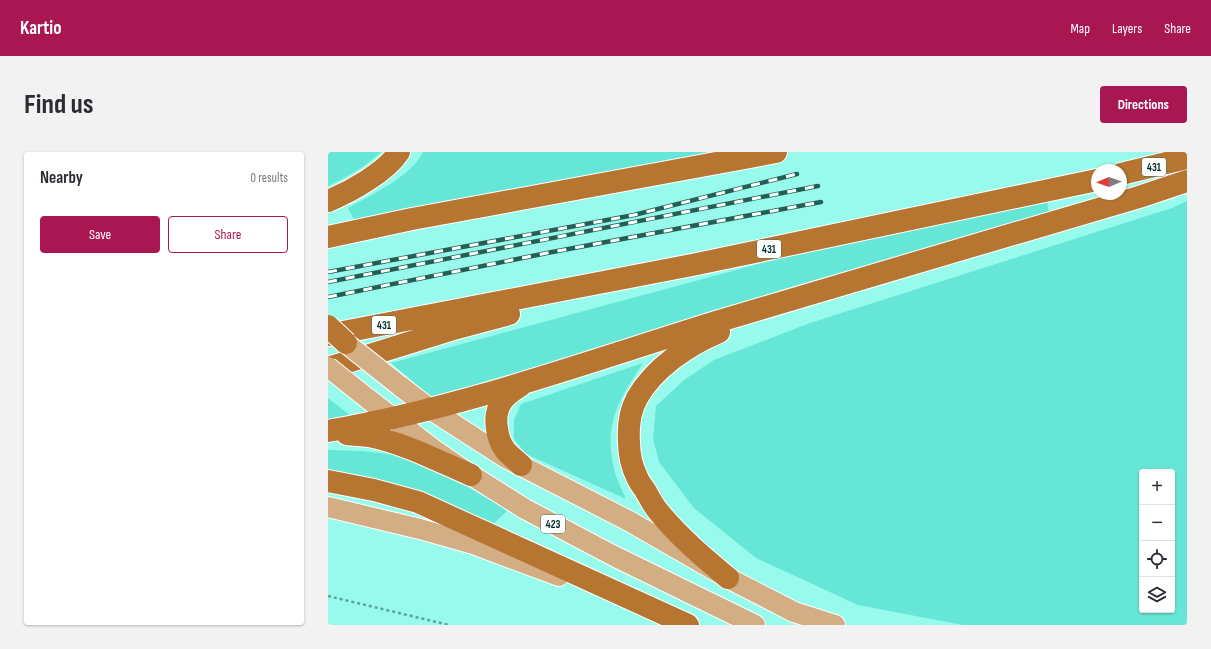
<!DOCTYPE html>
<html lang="en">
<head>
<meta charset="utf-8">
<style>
	:root { --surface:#fff; --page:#f2f2f3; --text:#2b2b33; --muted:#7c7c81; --line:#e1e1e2; --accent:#a81752 }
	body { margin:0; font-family:"Sofia Sans Condensed",sans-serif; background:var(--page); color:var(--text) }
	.controls { position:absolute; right:12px; bottom:12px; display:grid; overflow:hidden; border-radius:4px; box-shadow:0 1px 3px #0004 }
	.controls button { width:36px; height:36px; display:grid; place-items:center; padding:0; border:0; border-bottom:1px solid var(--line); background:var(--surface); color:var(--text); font:20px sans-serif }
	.compass { position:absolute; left:763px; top:12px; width:36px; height:36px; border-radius:50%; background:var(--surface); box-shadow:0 1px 3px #0004; rotate:268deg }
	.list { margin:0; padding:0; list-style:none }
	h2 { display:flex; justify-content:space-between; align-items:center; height:52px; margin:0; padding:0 16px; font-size:17px }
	h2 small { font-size:13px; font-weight:400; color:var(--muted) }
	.actions { display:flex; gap:8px; padding:12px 16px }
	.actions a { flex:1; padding:9px 0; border:1px solid var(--accent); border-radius:4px; text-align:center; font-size:14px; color:var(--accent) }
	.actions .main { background:var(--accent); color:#fff }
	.icon { flex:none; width:22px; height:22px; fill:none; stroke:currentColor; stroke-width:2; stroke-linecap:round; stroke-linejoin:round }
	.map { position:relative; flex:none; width:859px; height:473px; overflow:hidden; border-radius:4px }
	header { display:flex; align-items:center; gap:24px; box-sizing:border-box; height:56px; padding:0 20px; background:var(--accent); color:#fff }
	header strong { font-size:19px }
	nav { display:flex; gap:22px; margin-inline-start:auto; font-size:14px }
	.intro { display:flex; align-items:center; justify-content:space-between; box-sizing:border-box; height:96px; padding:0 24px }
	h1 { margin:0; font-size:28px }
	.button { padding:10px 18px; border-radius:4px; background:var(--accent); color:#fff; font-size:14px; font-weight:700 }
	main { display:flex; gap:24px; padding:0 24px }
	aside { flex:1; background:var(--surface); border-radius:4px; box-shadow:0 1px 3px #0004 }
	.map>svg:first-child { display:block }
	.grass { fill:#66e6d6; fill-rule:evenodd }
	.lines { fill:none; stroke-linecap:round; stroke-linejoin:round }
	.primary-casing { stroke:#fff; stroke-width:22 }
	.highway-casing { stroke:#fff; stroke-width:24 }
	.path { stroke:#59a49a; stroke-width:2.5; stroke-dasharray:3 3; stroke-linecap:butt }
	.primary { stroke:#d3ad84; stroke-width:20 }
	.highway { stroke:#b67632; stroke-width:22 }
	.rail-casing { stroke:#255e57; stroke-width:4.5 }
	.rail { stroke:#fff; stroke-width:3; stroke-dasharray:9; stroke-linecap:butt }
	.primary-bridge-casing { stroke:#fff; stroke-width:22; stroke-linecap:butt }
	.highway-bridge-casing { stroke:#fff; stroke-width:24; stroke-linecap:butt }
	.primary-bridge { stroke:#d3ad84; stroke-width:20 }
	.highway-bridge { stroke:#b67632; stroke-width:22 }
	.labels { text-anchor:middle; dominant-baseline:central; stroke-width:4; stroke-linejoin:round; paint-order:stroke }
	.shield { fill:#fff; stroke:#4c6b68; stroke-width:1 }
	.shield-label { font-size:11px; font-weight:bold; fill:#002c27 }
</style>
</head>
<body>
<header>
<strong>Kartio</strong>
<nav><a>Map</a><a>Layers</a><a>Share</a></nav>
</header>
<div class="intro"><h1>Find us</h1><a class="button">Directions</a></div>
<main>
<aside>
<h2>Nearby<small>0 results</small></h2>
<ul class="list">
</ul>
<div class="actions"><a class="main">Save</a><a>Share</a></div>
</aside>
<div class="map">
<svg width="859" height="473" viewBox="0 0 859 473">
	<rect width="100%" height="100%" fill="#98faec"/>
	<path class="grass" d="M0 0H53C37 15 19 25 0 34Z
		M95 0H396L26 68 20 56C43 43 84 24 95 0Z
		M719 48 721 62 454 138 107 248 63 211 468 102Z
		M859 49V473H635L530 453 428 406 366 356 331 310 325 287 328 254 356 228 386 208 482 171 844 56ZM814 320H844V458H814Z
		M315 211C292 246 275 272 286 316 288 327 294 337 298 347L198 302 186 287V268L193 252Z
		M0 246 24 265 0 269Z
		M0 298 34 299 70 303 136 333 180 358 166 371 91 339 69 332 0 322Z"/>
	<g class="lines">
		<g class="primary-casing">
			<path id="primary" d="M72 234 102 257 178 306 301 369 400 426 466 460 507 473
				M39 246 105 297 143 323 197 357 284 403 427 473
				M0 355 92 377 145 392 231 424"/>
		</g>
		<g class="highway-casing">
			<path id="highway" d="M793 22 859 6
				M0 49C22 40 58 20 71 0
				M0 85 84 67 448 0
				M391 180C360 193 326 216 309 246 302 259 300 275 301 290 301 302 304 315 309 325 311 330 314 334 317 338 321 345 325 353 330 359 350 384 375 405 400 426
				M0 183 364 113 769 28
				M0 216 122 178 181 162
				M192 234C186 238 179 242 175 248 164 261 168 285 177 298 181 303 188 308 193 313
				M0 279C133 256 259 210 388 170 529 127 670 87 811 45L859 29
				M19 282C26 283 34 283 41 284 76 291 110 309 143 323
				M0 329 46 338 90 350 360 473"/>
		</g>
		<path class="path" d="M0 444 121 473"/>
		<use href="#primary" class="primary"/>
		<use href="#highway" class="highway"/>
		<g class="rail-casing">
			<path id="rail" d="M0 120 306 63 469 22
				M0 130 490 34
				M0 145 219 101 493 50"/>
		</g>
		<use href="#rail" class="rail"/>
		<g class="primary-bridge-casing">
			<path id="primary-bridge" d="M5 181 72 234
				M0 215 39 246"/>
		</g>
		<g class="highway-bridge-casing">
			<path id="highway-bridge" d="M0 174 18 191"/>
		</g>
		<use href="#primary-bridge" class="primary-bridge"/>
		<use href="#highway-bridge" class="highway-bridge"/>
	</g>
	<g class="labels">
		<g class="shield">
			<rect x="814" y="6" width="24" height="18" rx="3"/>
			<rect x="429" y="88" width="24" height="18" rx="3"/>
			<rect x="44" y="164" width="24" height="18" rx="3"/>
			<rect x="213" y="363" width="24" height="18" rx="3"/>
		</g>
		<g class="shield-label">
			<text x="826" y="15">431</text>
			<text x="441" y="97">431</text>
			<text x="56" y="173">431</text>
			<text x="225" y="372">423</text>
		</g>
	</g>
</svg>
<div class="controls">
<button>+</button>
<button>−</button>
<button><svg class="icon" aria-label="locate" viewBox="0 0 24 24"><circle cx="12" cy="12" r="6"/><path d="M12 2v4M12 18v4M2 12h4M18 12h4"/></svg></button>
<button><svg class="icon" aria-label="layers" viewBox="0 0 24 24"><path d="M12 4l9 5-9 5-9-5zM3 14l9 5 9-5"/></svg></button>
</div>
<svg class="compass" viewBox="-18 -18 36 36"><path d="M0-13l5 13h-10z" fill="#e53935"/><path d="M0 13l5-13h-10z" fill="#7c7c81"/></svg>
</div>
</main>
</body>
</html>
